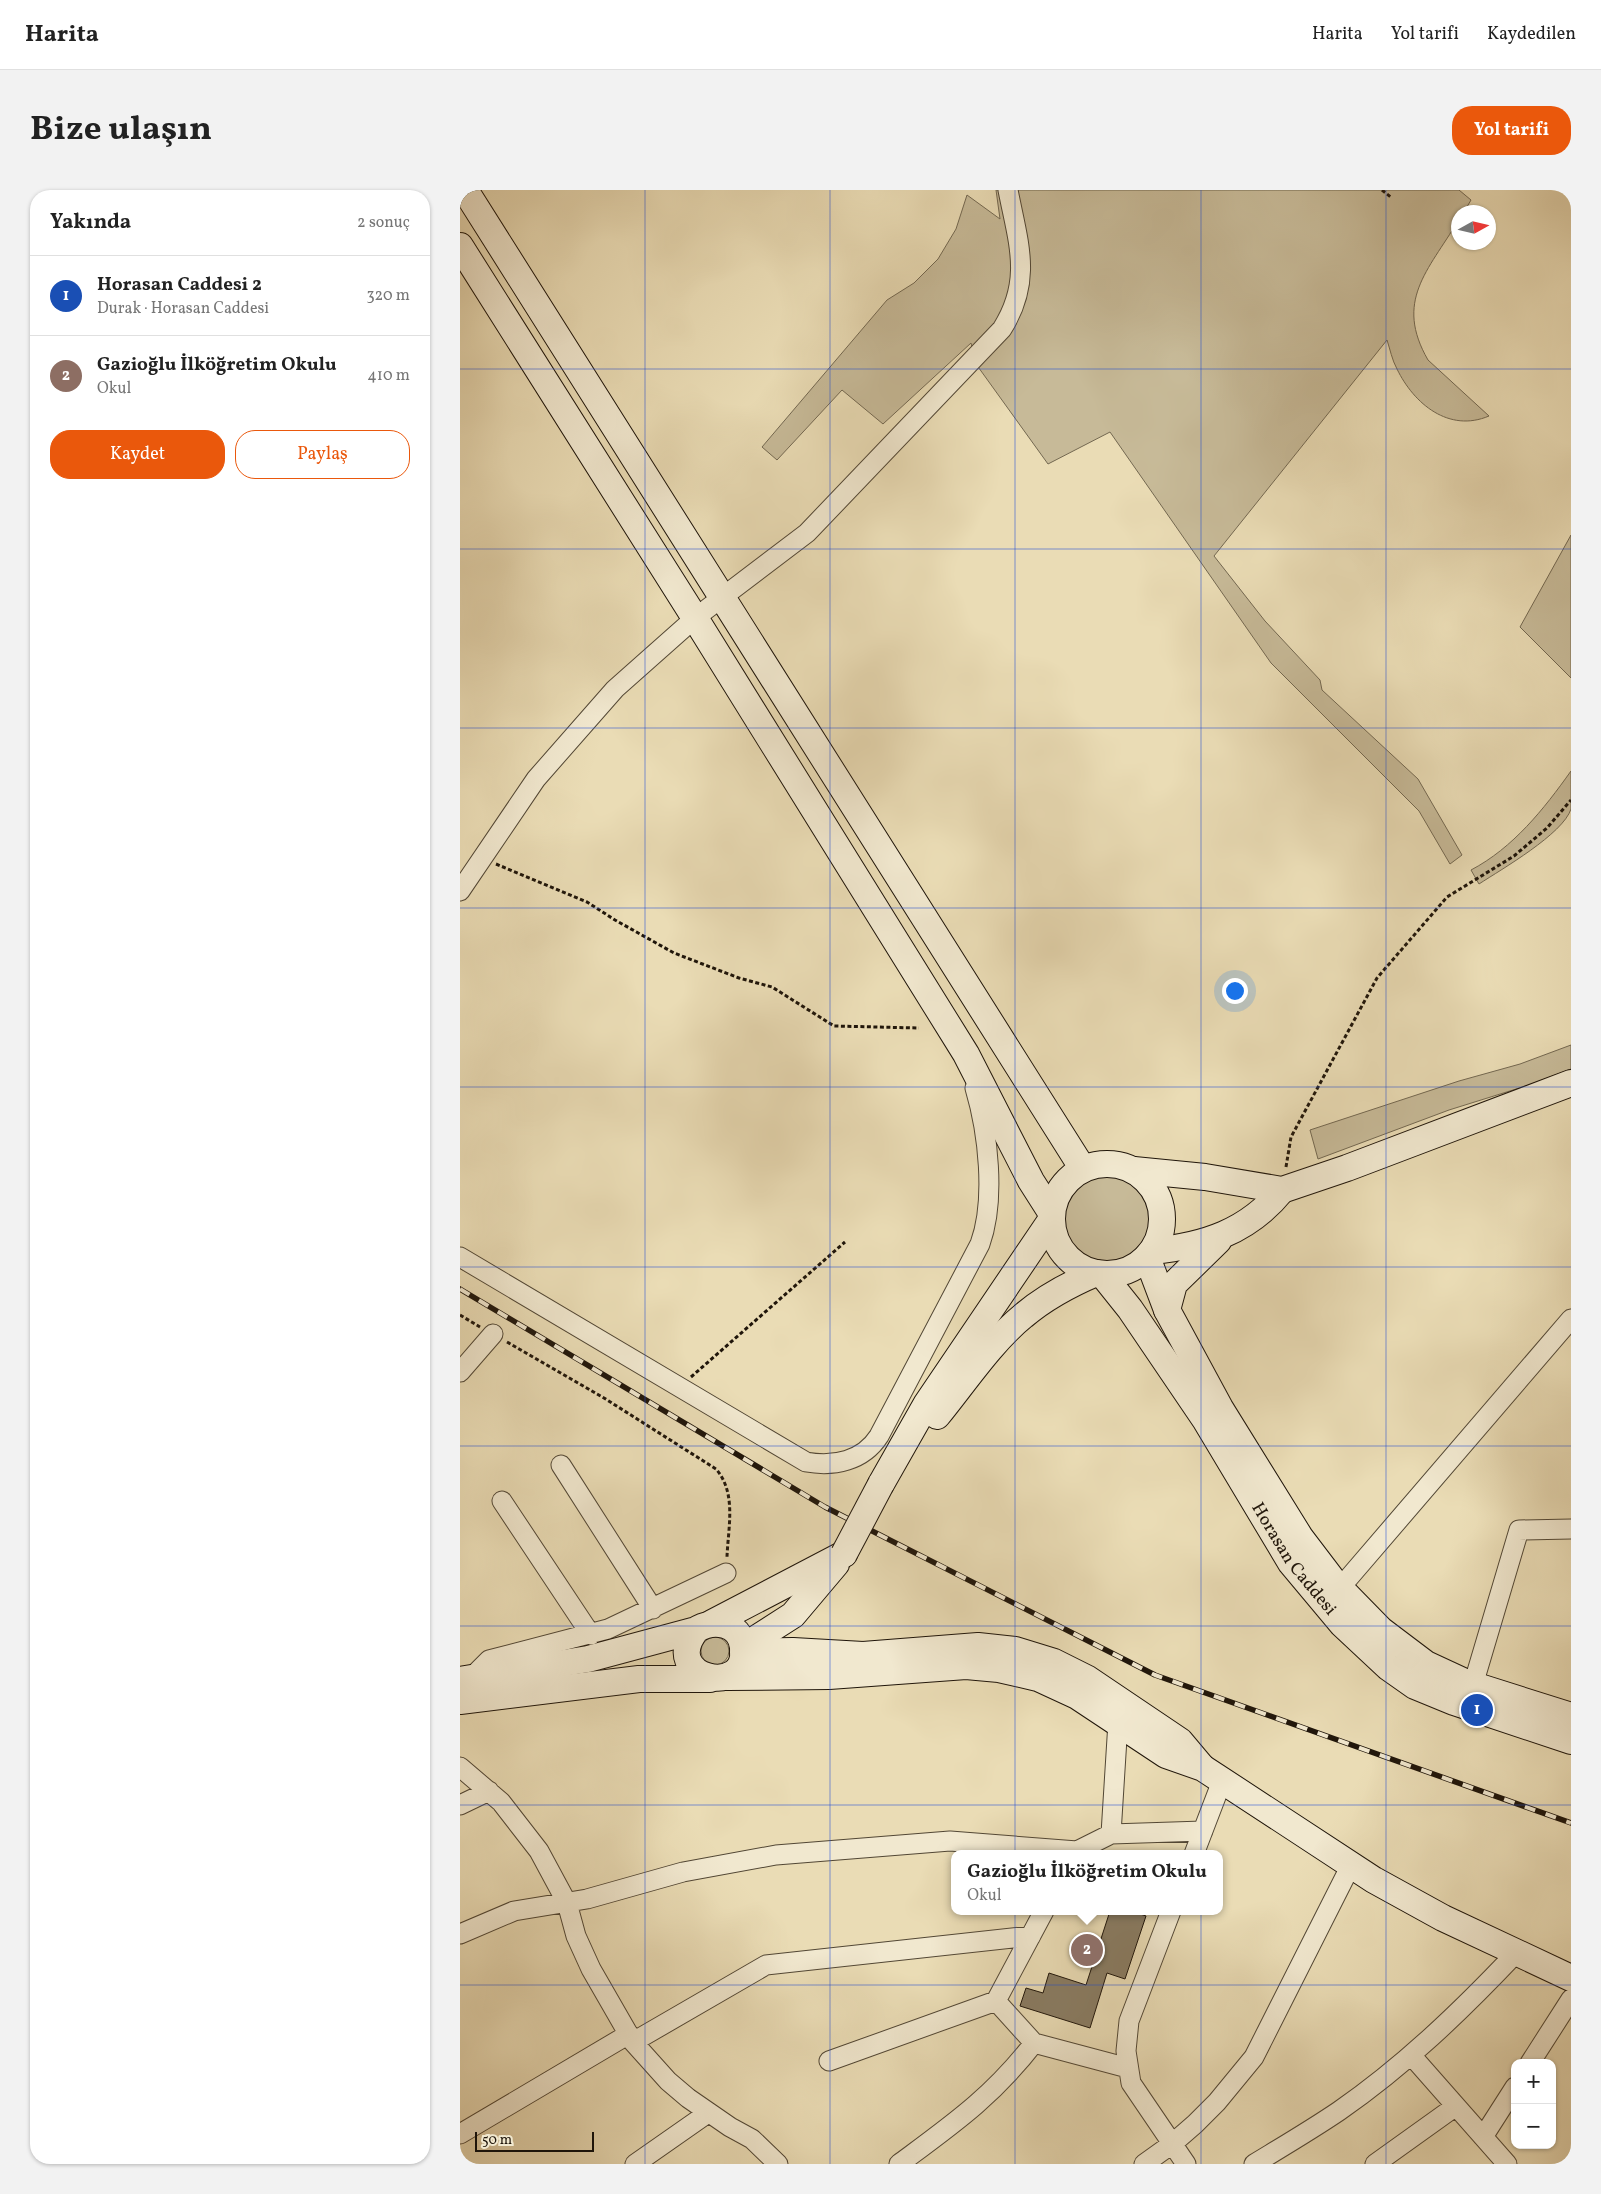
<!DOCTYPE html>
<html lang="tr">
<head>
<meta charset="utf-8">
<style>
	:root { --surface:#fff; --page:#f2f2f2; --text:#222; --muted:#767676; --line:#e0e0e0; --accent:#ea580c }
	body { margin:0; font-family:Vollkorn,serif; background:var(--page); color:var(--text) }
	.controls { position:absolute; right:15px; bottom:15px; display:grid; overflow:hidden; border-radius:10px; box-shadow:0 1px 4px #0004 }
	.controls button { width:45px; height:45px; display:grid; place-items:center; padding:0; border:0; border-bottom:1px solid var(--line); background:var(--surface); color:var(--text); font:25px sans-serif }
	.compass { position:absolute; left:991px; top:15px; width:45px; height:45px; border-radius:50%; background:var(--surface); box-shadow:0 1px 4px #0004; rotate:82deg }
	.scale { position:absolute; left:15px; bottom:12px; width:119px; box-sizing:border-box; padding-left:5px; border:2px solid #1f150a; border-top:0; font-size:14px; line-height:18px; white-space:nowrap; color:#1f150a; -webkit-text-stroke:4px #f1e8cf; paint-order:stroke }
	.you { position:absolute; left:774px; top:800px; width:18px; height:18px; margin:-12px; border:4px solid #fff; border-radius:50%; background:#1a73e8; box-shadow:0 0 0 8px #1a73e833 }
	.badge { display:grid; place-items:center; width:32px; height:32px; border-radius:50%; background:var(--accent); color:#fff; font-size:16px; font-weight:700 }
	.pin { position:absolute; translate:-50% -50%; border:2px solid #fff; box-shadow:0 1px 5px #0006 }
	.popup { position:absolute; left:491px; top:1660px; width:272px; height:65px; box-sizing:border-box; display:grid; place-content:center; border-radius:10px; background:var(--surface); filter:drop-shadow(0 1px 4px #0005); font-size:16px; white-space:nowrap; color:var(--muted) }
	.popup b { font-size:19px; color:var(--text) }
	.popup::after { content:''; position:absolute; left:50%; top:100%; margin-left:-10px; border:10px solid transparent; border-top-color:var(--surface) }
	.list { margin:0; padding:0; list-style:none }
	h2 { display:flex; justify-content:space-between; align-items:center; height:65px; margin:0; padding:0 20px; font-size:21px }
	h2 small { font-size:16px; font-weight:400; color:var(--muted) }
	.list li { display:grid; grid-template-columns:32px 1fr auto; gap:15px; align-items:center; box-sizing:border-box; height:80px; padding:0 20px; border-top:1px solid var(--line) }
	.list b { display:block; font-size:19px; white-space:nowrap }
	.list p { margin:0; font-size:16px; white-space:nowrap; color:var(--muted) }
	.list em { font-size:16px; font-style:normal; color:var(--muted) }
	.actions { display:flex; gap:10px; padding:15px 20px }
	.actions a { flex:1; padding:11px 0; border:1px solid var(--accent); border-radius:20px; text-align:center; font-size:18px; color:var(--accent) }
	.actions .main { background:var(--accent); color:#fff }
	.map { position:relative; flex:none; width:1111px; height:1974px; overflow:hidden; border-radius:20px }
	header { display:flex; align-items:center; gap:30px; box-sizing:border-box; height:70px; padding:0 25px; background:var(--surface); border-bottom:1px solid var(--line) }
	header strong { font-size:24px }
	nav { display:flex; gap:28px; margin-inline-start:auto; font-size:18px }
	.intro { display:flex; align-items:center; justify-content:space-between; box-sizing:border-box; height:120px; padding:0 30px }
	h1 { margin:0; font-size:35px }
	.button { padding:12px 22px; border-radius:20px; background:var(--accent); color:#fff; font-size:18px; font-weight:700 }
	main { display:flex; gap:30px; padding:0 30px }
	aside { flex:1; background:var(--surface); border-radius:20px; box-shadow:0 1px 4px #0004 }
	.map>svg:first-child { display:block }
	.green { fill:#c7ba98; stroke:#736851 }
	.building { fill:#897c63; stroke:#1f150a }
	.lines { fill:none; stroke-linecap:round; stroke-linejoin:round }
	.street-casing { stroke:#524735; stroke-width:21 }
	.secondary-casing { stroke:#1f150a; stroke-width:28 }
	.path { stroke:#1f150a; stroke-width:3; stroke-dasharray:4 2.5; stroke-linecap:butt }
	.street { stroke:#f1e8cf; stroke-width:19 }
	.secondary { stroke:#f1e8cf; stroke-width:26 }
	.rail-casing { stroke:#1f150a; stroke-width:5.5 }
	.rail { stroke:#f1e8cf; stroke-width:4; stroke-dasharray:11; stroke-linecap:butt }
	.secondary-bridge-casing { stroke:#1f150a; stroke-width:28; stroke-linecap:butt }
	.secondary-bridge { stroke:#f1e8cf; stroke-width:26 }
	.grid { fill:none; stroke:#1d4ed8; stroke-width:1; stroke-opacity:0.55 }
	.labels { text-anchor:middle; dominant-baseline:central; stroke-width:4; stroke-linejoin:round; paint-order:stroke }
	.street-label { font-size:18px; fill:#1f150a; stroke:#f1e8cf }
</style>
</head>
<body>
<header>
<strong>Harita</strong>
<nav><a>Harita</a><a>Yol tarifi</a><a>Kaydedilen</a></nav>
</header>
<div class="intro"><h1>Bize ulaşın</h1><a class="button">Yol tarifi</a></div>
<main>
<aside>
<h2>Yakında<small>2 sonuç</small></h2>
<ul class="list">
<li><span class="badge" style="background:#1a4fb4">1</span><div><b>Horasan Caddesi 2</b><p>Durak · Horasan Caddesi</p></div><em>320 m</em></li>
<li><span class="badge" style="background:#8d6e63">2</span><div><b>Gazioğlu İlköğretim Okulu</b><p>Okul</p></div><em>410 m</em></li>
</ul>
<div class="actions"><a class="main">Kaydet</a><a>Paylaş</a></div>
</aside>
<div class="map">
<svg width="1111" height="1974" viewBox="0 0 1111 1974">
	<rect width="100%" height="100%" fill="#eadcb5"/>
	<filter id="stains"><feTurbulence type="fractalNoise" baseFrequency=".004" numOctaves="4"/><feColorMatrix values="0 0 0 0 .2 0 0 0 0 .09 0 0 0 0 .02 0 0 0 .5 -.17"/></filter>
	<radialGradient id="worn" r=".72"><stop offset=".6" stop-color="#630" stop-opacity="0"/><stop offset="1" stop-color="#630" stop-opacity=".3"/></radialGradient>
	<path class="green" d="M536 0H999L1011 10 1004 22H998V31C968 81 934 111 968 170L1029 226C989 243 954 214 937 179 932 170 930 159 927 150L754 366 805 431 860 490 862 500 958 589 1002 665 990 674 959 621 811 473 650 242 588 274 516 174 511 153 423 234 382 200 317 270 302 257 427 110 454 93 478 69 496 39 507 5 540 29Z
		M1111 345V488L1060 437Z
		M1111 581C1111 591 1111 609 1111 619 1103 644 1042 679 1019 694L1011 680C1053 658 1084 619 1111 581Z
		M1111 855V879L1069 895 989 920 858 969 850 940 999 891 1060 874Z
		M602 1029a45 45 0 1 1 90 0a45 45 0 1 1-90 0Z
		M241 1461a14 14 0 1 1 28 0a14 14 0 1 1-28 0Z"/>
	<path class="building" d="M650 1721H672L686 1726 665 1789 647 1783 630 1838 560 1816 566 1798 583 1803 589 1783 626 1795Z"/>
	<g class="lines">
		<g class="street-casing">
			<path id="street" d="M0 701 76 589 155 499 235 428 347 343 542 139C573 90 558 52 548 0
				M0 1067 346 1272C374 1277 403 1271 419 1246L520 1054C536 1010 528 942 515 898
				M0 1182 33 1144
				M101 1275 193 1419
				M42 1311 131 1445
				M880 1398 1111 1129
				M16 1487 18 1481 29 1470 148 1439 266 1383
				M1013 1495 1059 1340 1111 1339
				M0 1577 41 1612 79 1661 107 1713 116 1746 131 1779 173 1852 208 1891 228 1908 270 1937 292 1949 318 1974
				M0 1615 29 1601
				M651 1644 658 1532
				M734 1664 762 1591
				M584 1721 536 1811 574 1853 668 1878
				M711 1721 669 1831 666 1861 671 1893 726 1974
				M0 1744 54 1721 127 1709 223 1682 316 1665 490 1651 617 1661 651 1644 743 1641
				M173 1852 306 1775 571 1746
				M951 1865 1047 1974
				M369 1871 536 1811
				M1070 1873 1111 1809
				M0 1944 169 1844
				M1023 1947 1055 1897
				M175 1974 248 1923
				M439 1974C493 1934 532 1907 574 1853
				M684 1974 712 1954 735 1934 757 1912 794 1867 891 1675
				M794 1974C822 1957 851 1940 879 1921 944 1876 1001 1821 1055 1764
				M915 1974 996 1916"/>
		</g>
		<g class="secondary-casing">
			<g id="secondary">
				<path d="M5 0 623 979"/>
				<path d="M0 56 235 428 506 864 571 991 592 1024"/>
				<circle cx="647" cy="1029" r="55"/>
				<path d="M674 980 745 987 822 1000 887 978 1111 893"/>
				<path d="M692 1061C744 1056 788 1042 822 1000"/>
				<path d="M687 1067 707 1120 760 1218 840 1347 875 1393 921 1440 966 1474 1007 1493 1111 1526"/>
				<path id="s1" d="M642 1084 670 1119 746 1231 831 1373 882 1434 928 1477 955 1496 994 1512 1111 1551"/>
				<path d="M707 1120 714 1094 758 1051"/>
				<path d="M477 1226C504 1193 531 1152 563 1126 584 1108 610 1094 636 1083"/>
				<path d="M421 1294 467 1213 591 1030"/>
				<path d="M252 1433 384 1364"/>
				<path d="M283 1457 333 1425 376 1374"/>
				<path d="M283 1462 333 1461 403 1465 518 1456 555 1460 594 1472 628 1489 720 1551 741 1576"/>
				<path d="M267 1487 369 1486 506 1476 539 1479 578 1488 617 1506 706 1565 743 1578 914 1690 983 1728 1111 1788"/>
				<path d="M0 1490 128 1469 236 1440C253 1429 280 1432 283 1457 290 1509 198 1489 236 1440"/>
				<path d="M0 1511 179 1489H250"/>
			</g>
		</g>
		<path class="path" d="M922 0 932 8
			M36 674 127 712 155 730 214 763 279 788 312 797 374 836 459 838
			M826 977 831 947 917 788 987 707 1054 666 1087 638 1111 610
			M0 1125 20 1137
			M47 1152 144 1208 256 1279C277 1303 268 1338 267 1367
			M231 1187 385 1052"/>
		<use href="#street" class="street"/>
		<use href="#secondary" class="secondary"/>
		<g class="rail-casing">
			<path id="rail" d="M0 1099 365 1317 695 1485 1111 1633"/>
		</g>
		<use href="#rail" class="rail"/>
		<g class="secondary-bridge-casing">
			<path id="secondary-bridge" d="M384 1364 421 1294"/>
		</g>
		<use href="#secondary-bridge" class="secondary-bridge"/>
	</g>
	<path class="grid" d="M185 0V1974M370 0V1974M555 0V1974M741 0V1974M926 0V1974M0 179H1111M0 359H1111M0 538H1111M0 718H1111M0 897H1111M0 1077H1111M0 1256H1111M0 1436H1111M0 1615H1111M0 1795H1111"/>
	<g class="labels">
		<g class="street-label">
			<text stroke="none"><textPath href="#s1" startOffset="344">Horasan Caddesi</textPath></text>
		</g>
	</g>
	<rect width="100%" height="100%" filter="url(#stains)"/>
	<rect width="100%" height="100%" fill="url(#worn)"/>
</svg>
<div class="controls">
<button>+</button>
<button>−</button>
</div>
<svg class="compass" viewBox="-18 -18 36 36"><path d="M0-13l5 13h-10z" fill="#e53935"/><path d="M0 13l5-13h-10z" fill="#767676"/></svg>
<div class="scale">50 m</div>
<div class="you"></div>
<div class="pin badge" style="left:1017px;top:1520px;background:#1a4fb4">1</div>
<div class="pin badge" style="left:627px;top:1760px;background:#8d6e63">2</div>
<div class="popup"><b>Gazioğlu İlköğretim Okulu</b>Okul</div>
</div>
</main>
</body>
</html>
